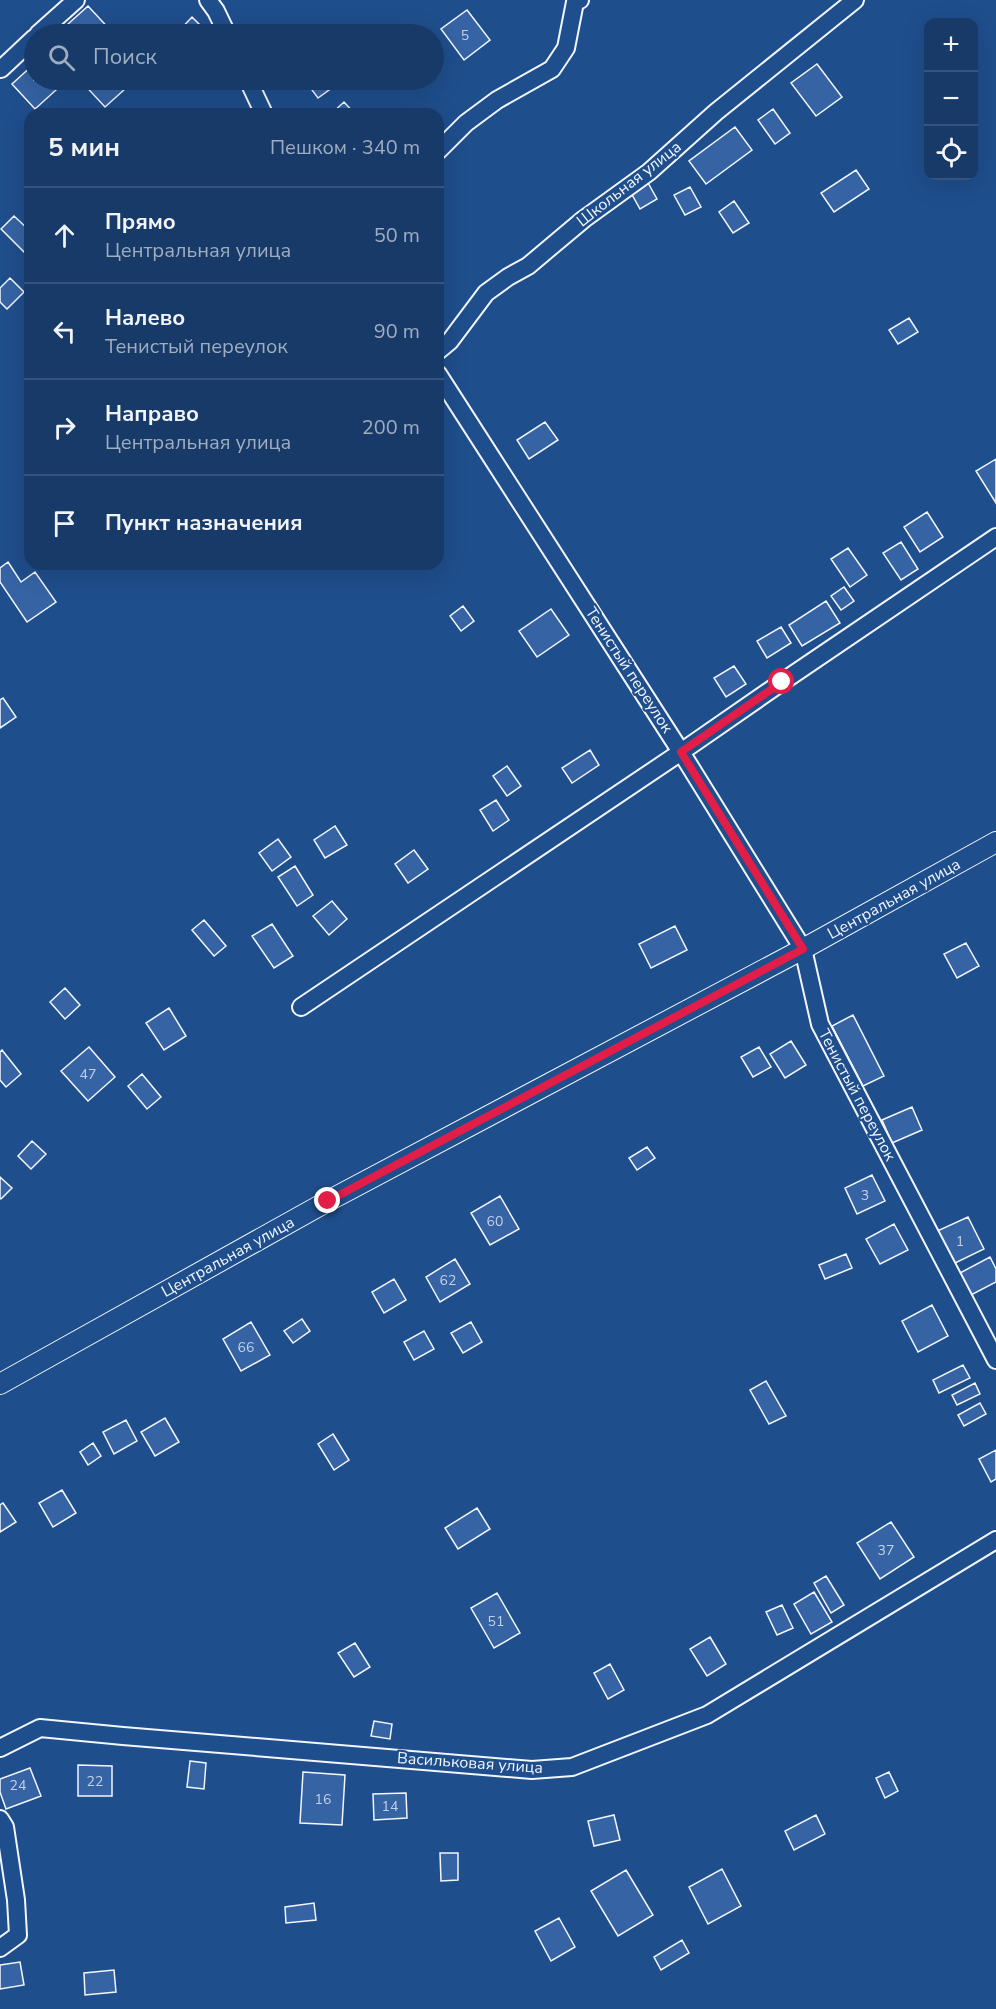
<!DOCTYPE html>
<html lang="ru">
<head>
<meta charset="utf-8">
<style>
	:root { --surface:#173a69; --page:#244571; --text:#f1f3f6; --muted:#9eadc0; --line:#36547d }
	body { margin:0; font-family:"Nunito Sans",sans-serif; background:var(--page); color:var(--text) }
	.controls { position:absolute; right:18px; top:18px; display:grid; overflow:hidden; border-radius:12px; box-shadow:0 6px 24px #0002 }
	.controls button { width:54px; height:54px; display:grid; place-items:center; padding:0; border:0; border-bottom:2px solid var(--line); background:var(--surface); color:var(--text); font:30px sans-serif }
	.stop { position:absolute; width:18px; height:18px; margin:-14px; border:4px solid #e11d48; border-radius:50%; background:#fff }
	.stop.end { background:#e11d48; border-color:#fff; box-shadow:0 2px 6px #0008 }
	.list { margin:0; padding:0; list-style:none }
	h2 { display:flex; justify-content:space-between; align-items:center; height:78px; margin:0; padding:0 24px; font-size:26px }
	h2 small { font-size:20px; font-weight:400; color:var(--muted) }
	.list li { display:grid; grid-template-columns:39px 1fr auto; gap:18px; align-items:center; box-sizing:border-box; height:96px; padding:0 24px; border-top:2px solid var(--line) }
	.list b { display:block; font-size:22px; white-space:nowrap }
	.list p { margin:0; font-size:20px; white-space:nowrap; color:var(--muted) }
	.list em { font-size:20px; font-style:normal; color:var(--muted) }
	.icon { flex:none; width:33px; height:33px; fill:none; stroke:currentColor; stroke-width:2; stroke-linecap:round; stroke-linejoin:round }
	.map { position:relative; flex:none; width:996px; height:2009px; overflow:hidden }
	.search { position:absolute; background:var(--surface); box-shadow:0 6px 24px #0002; left:24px; top:24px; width:420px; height:66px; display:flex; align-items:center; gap:15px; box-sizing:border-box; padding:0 21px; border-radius:33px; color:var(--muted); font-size:22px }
	.panel { position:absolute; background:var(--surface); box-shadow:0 6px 24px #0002; left:24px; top:108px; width:420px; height:462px; border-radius:18px }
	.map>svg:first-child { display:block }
	.building { fill:#3563a3; stroke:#f2f6ff; stroke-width:1.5 }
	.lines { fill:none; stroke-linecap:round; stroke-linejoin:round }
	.minor-casing { stroke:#f2f6ff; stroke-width:20 }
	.tertiary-casing { stroke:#f2f6ff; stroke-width:22 }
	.minor { stroke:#1f4e8c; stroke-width:16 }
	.tertiary { stroke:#1f4e8c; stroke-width:20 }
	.route { stroke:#e11d48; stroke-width:8 }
	.labels { text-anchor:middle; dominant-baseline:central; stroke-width:4.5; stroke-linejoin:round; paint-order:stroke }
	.number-label { font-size:14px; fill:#c3d1e8 }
	.street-label { font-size:16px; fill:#f2f6ff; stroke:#1f4e8c }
</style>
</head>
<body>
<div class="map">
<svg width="996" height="2009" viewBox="0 0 996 2009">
	<rect width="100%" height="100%" fill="#1f4e8c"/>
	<path class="building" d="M88 6 114 34H57Z
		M467 10 490 40 464 60 441 29Z
		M192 17 205 30 201 34H176Z
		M34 64V80H67L35 109 12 84Z
		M817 64 842 97 816 116 791 83Z
		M80 80H135L105 107Z
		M317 80H327L333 87 318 98 309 86Z
		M344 102 355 114H331Z
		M773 109 790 133 775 144 758 120Z
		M735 127 752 150 706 184 689 161Z
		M856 170 869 189 834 212 821 193Z
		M647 181 657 199 640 209 630 191Z
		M690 187 701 207 685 215 674 195Z
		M734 201 749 223 733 233 719 212Z
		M14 216 30 231V258L1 229Z
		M10 278 24 292 7 309 0 302V288Z
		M909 318 918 332 898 344 889 330Z
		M545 422 558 440 529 459 517 440Z
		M996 459V503L976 471Z
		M927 512 943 537 920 552 904 527Z
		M901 542 918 569 901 580 883 553Z
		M848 548 867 575 850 587 831 559Z
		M8 562 21 582 35 572 56 602 27 622 0 582V568Z
		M844 587 854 601 841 610 831 596Z
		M826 601 840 623 802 646 789 625Z
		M463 606 474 621 461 631 450 616Z
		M551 609 569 635 537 657 519 631Z
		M781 627 791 643 767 658 757 641Z
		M734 666 746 684 726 697 714 678Z
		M3 698 16 717 0 728V700Z
		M590 750 599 765 572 783 562 768Z
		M507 766 521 786 507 796 493 776Z
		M496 800 509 820 493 831 480 810Z
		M335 826 347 845 325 858 314 840Z
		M278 839 291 857 272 871 259 853Z
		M414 850 428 869 408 883 395 864Z
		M295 866 313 895 297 906 278 877Z
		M332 901 347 919 329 935 313 916Z
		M204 920 226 946 214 956 192 930Z
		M272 924 293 956 274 968 252 936Z
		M675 926 687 950 651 968 639 944Z
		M966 943 979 966 957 978 944 954Z
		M65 988 80 1005 65 1019 50 1002Z
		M169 1008 186 1036 164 1050 146 1023Z
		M853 1015 884 1076 863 1086 832 1026Z
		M791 1041 806 1065 785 1078 770 1054Z
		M89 1047 115 1077 88 1101 61 1071Z
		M759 1047 771 1067 753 1077 741 1057Z
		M2 1050 21 1074 6 1087 0 1080V1052Z
		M142 1074 161 1097 147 1109 128 1086Z
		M912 1107 922 1130 892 1143 882 1120Z
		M32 1141 46 1154 31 1169 18 1156Z
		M647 1147 655 1158 637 1170 629 1158Z
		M872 1175 885 1201 857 1214 845 1188Z
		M0 1177 12 1188 1 1199 0 1198Z
		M500 1196 519 1229 490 1245 471 1213Z
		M968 1217 984 1249 951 1265 935 1232Z
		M894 1224 908 1250 880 1264 866 1239Z
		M846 1254 852 1268 825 1279 819 1265Z
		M990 1257 996 1269V1282L971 1295 960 1273Z
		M455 1259 470 1284 440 1302 426 1277Z
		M394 1279 406 1300 384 1313 372 1292Z
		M932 1305 948 1336 918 1352 902 1321Z
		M302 1319 310 1331 293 1343 284 1331Z
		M251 1322 270 1355 241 1371 223 1339Z
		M471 1322 482 1342 463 1353 451 1333Z
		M424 1331 434 1349 414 1360 404 1342Z
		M963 1365 970 1378 939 1393 933 1380Z
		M766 1381 786 1416 769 1424 750 1390Z
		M975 1383 980 1394 957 1405 952 1395Z
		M980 1403 986 1414 964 1426 958 1415Z
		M165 1418 179 1442 155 1456 141 1432Z
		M126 1420 137 1441 114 1454 103 1432Z
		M333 1434 349 1460 334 1470 318 1444Z
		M93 1443 101 1456 88 1465 80 1452Z
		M996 1450V1479L991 1482 979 1459Z
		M62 1490 76 1513 53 1527 39 1503Z
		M3 1503 16 1522 0 1532V1505Z
		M477 1508 490 1529 458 1549 445 1528Z
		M891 1522 914 1557 880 1579 857 1543Z
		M826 1576 844 1605 831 1613 814 1583Z
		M814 1592 832 1622 811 1634 794 1604Z
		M497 1593 520 1633 494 1648 471 1608Z
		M782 1605 793 1628 777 1635 766 1612Z
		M710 1637 726 1664 707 1676 690 1649Z
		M355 1643 370 1667 354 1677 338 1653Z
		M610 1664 624 1690 608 1699 594 1673Z
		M374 1721 392 1724 390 1739 371 1736Z
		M190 1761 206 1763 204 1789 187 1787Z
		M78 1765 112 1766V1796H78Z
		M30 1768 41 1796 6 1809 0 1792V1779Z
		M303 1772 345 1775 342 1825 300 1823Z
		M889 1772 898 1791 885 1798 876 1778Z
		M406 1793 407 1818 374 1820 373 1794Z
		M614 1815 620 1840 594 1846 588 1821Z
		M816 1815 825 1834 794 1850 785 1831Z
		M440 1853H458V1880L441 1881Z
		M722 1869 741 1906 708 1924 689 1887Z
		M626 1870 653 1915 618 1936 591 1891Z
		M314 1903 316 1920 286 1923 285 1907Z
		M559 1918 575 1947 551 1961 535 1931Z
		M682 1940 689 1953 661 1970 654 1957Z
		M20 1962 24 1985 0 1989V1965Z
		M114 1970 116 1992 85 1995 84 1973Z"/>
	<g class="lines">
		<g class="minor-casing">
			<path id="minor" d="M208 0 216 11 227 34
				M38 34 76 0
				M1 69 34 38
				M248 80 264 114
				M438 151 466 123 497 100 552 69 566 48 575 2 580 0
				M438 351 450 341 486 293 508 277 528 266 584 219 649 172 716 112 855 0
				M438 374 681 752 803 949 820 1024 996 1360
				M301 1007 681 752 782 682 996 537
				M0 1748 40 1728 123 1736 532 1770 572 1767 707 1715 996 1540
				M0 1819 5 1827 16 1900 18 1935 0 1948"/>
		</g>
		<g class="tertiary-casing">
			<path id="tertiary" d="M0 1384 328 1201 803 949 996 842"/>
		</g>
		<use href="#minor" class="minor"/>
		<use href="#tertiary" class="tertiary"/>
	</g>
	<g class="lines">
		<path class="route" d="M328 1201 803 949 681 752 782 682"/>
	</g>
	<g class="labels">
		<g class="number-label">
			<text x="465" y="35">5</text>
			<text x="88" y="1074">47</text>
			<text x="865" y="1195">3</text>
			<text x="495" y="1221">60</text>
			<text x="960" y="1241">1</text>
			<text x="448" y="1280">62</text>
			<text x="246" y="1347">66</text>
			<text x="886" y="1550">37</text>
			<text x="496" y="1621">51</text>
			<text x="95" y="1781">22</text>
			<text x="18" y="1785">24</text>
			<text x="323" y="1799">16</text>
			<text x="390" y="1806">14</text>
		</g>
		<g class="street-label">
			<text transform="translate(629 184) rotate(-38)">Школьная улица</text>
			<text transform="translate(629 670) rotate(57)">Тенистый переулок</text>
			<text transform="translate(894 899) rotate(-29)">Центральная улица</text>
			<text transform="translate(857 1095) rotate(62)">Тенистый переулок</text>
			<text transform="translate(228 1257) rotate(-29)">Центральная улица</text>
			<text transform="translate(470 1763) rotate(4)">Васильковая улица</text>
		</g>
	</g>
</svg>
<div class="controls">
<button>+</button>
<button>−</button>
<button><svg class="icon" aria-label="locate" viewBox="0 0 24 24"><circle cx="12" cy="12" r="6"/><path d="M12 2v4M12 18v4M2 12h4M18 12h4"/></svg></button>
</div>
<div class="stop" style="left:782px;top:682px"></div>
<div class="stop end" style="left:328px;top:1201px"></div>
<div class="search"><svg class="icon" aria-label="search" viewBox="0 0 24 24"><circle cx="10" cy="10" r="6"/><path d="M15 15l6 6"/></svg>Поиск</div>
<section class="panel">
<h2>5 мин<small>Пешком · 340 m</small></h2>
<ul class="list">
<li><svg class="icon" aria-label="ahead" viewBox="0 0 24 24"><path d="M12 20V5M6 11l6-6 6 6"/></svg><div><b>Прямо</b><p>Центральная улица</p></div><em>50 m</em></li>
<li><svg class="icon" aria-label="left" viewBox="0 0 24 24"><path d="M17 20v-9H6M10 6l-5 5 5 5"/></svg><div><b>Налево</b><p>Тенистый переулок</p></div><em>90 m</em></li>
<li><svg class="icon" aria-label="right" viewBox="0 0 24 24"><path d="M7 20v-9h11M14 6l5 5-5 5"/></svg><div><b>Направо</b><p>Центральная улица</p></div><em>200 m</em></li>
<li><svg class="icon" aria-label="arrive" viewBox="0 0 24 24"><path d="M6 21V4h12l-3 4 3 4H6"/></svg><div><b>Пункт назначения</b></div></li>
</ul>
</section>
</div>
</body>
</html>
